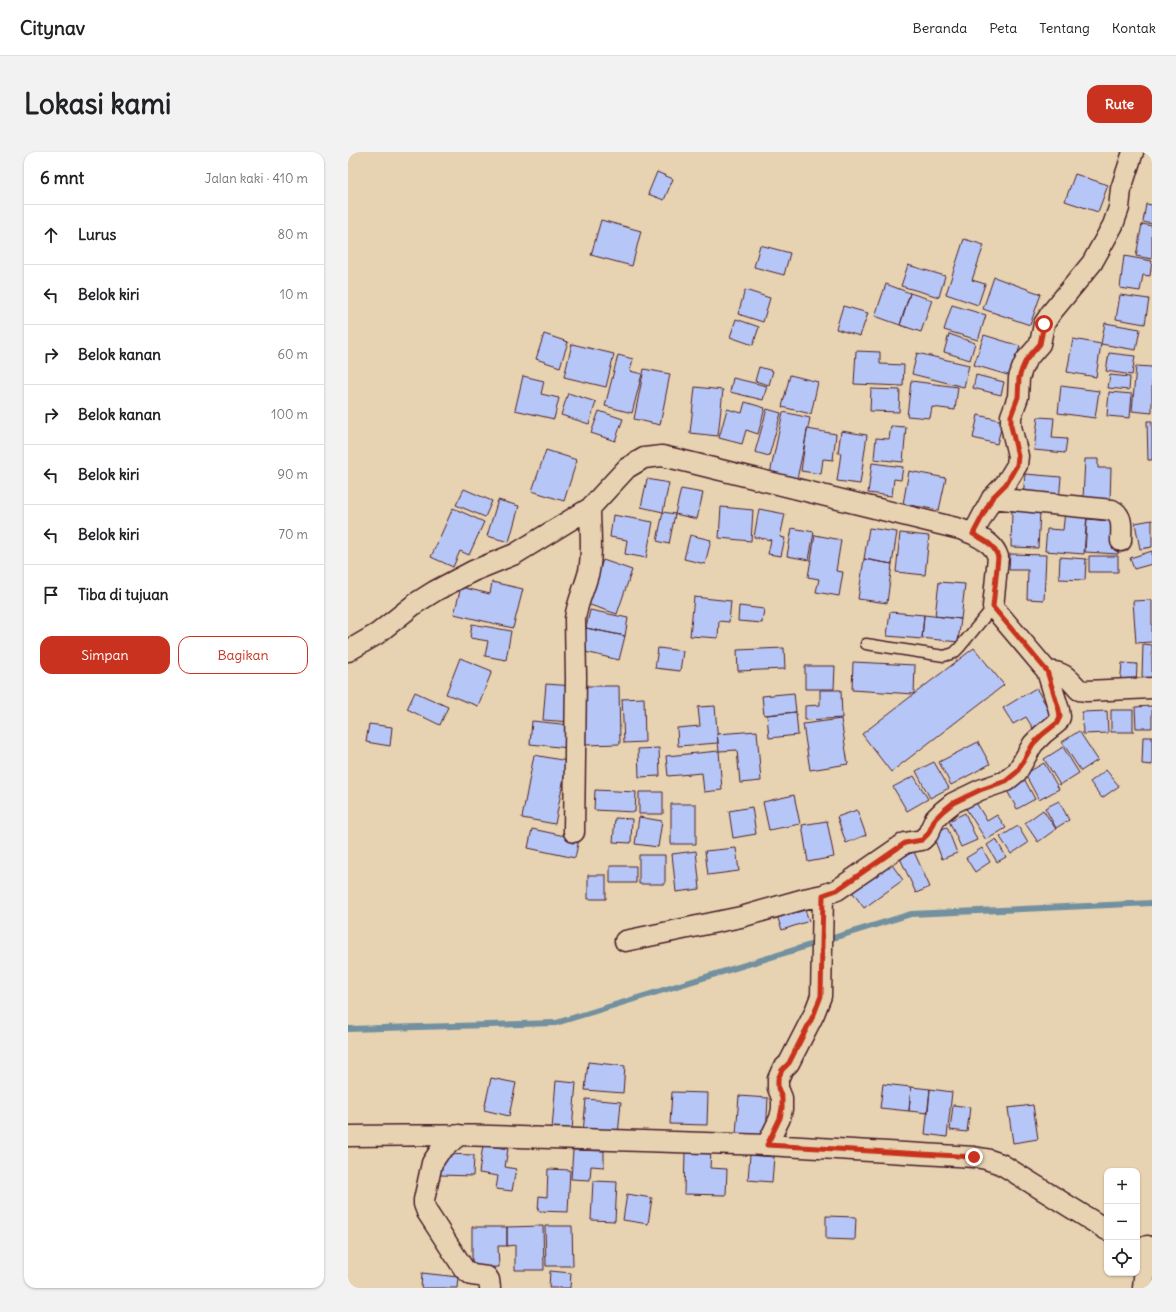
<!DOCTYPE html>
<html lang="id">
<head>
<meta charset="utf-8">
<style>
	:root { --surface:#fff; --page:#f2f2f2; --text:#202124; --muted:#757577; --line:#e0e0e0; --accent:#c8321e }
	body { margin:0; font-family:Delius,sans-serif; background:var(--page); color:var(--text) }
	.controls { position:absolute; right:12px; bottom:12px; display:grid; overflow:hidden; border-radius:8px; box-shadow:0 1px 3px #0004 }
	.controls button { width:36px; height:36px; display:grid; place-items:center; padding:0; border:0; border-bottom:1px solid var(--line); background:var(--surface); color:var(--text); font:20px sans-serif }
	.stop { position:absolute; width:12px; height:12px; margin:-9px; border:3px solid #c8321e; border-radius:50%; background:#fff }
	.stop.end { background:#c8321e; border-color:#fff; box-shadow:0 1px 4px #0008 }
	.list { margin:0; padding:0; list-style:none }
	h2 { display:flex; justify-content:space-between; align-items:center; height:52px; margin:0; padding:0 16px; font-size:17px }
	h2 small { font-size:13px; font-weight:400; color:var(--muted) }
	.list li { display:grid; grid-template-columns:26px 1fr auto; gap:12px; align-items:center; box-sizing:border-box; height:60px; padding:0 16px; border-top:1px solid var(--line) }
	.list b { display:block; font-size:15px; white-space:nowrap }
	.list em { font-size:13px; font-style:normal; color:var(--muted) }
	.actions { display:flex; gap:8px; padding:12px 16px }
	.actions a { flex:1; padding:9px 0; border:1px solid var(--accent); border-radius:12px; text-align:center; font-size:14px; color:var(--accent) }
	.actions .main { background:var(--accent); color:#fff }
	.icon { flex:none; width:22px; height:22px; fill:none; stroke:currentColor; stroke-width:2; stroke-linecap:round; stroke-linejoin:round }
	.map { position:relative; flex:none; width:804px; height:1136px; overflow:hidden; border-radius:12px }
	header { display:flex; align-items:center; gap:24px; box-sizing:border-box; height:56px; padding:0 20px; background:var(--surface); border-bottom:1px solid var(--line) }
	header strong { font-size:19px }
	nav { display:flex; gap:22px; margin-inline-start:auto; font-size:14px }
	.intro { display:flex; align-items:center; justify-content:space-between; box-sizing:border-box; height:96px; padding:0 24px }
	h1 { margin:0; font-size:28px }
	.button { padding:10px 18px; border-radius:12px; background:var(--accent); color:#fff; font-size:14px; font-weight:700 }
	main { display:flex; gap:24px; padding:0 24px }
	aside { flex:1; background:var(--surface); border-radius:12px; box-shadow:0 1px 3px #0004 }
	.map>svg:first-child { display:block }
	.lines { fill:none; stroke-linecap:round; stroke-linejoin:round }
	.stream { stroke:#72909f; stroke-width:6 }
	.building { fill:#b6c7f7; stroke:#4a1f2b }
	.service-casing { stroke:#4a1f2b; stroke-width:13 }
	.minor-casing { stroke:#4a1f2b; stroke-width:23 }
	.service { stroke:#e7d3b1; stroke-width:10 }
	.minor { stroke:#e7d3b1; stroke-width:20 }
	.route { stroke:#c8321e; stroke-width:5 }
</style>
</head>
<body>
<header>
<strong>Citynav</strong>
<nav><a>Beranda</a><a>Peta</a><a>Tentang</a><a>Kontak</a></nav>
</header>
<div class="intro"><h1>Lokasi kami</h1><a class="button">Rute</a></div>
<main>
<aside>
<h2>6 mnt<small>Jalan kaki · 410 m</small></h2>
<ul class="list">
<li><svg class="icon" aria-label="ahead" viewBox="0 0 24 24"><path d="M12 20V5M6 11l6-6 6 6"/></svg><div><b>Lurus</b></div><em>80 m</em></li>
<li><svg class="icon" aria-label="left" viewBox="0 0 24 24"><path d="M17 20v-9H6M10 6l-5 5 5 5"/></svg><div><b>Belok kiri</b></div><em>10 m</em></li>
<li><svg class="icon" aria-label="right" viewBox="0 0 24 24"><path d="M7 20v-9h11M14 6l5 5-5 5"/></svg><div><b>Belok kanan</b></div><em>60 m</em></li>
<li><svg class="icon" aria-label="right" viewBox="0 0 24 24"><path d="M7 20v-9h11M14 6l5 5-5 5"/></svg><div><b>Belok kanan</b></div><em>100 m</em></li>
<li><svg class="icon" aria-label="left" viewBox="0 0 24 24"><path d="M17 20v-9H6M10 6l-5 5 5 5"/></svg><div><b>Belok kiri</b></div><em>90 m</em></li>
<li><svg class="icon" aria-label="left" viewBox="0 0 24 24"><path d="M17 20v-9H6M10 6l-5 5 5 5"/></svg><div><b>Belok kiri</b></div><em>70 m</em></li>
<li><svg class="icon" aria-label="arrive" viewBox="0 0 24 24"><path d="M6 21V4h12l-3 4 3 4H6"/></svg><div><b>Tiba di tujuan</b></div></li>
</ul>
<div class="actions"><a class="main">Simpan</a><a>Bagikan</a></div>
</aside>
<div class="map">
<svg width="804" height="1136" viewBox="0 0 804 1136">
	<rect width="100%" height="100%" fill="#e7d3b1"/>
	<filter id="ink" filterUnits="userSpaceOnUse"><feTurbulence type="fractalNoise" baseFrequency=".025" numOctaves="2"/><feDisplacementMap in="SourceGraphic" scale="8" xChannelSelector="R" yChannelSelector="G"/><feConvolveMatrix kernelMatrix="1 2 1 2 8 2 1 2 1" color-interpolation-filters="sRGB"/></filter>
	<g filter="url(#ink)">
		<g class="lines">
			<path class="stream" d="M0 877 208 871 563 762 804 751"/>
		</g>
		<path class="building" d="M309 20 325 27 316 48 300 42Z
			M727 22 760 33 750 60 717 49Z
			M798 52 804 53V72L795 70Z
			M253 68 293 79 284 114 243 103Z
			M794 72 804 74V107L788 104Z
			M616 87 636 93 624 128 637 132 630 153 598 142Z
			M412 93 442 101 436 123 406 115Z
			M776 104 804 109 802 124 795 123 792 139 772 136Z
			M560 113 597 124 591 145 553 134Z
			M646 125 693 142 682 173 635 157Z
			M538 132 562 141 552 173 527 164Z
			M397 138 422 146 415 170 390 162Z
			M562 141 584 148 573 180 552 173Z
			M772 143 801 147 797 172 768 167Z
			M604 153 638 163 630 188 596 178Z
			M495 154 520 161 512 184 488 177Z
			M388 167 411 175 405 193 382 185Z
			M757 171 792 177 788 198 753 192Z
			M196 182 220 190 212 215 188 207Z
			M601 182 627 191 622 208 596 200Z
			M636 183 672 194 663 224 626 213Z
			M725 187 753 192 748 225 719 220Z
			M224 192 266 202 258 235 216 225Z
			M508 199 532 200V212L556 213 555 234 506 232Z
			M569 201 621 213 616 235 564 222Z
			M761 201 787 204 784 223 758 219Z
			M270 203 285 207 282 219 294 222 284 261 257 254Z
			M788 214 804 215V261L784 259Z
			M411 215 425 219 421 233 407 229Z
			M296 217 322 222 312 273 286 267Z
			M442 223 470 230 463 262 434 255Z
			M628 223 656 230 653 243 625 236Z
			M762 223 782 225 781 238 760 236Z
			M175 224 196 229 193 242 211 246 206 267 167 258Z
			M385 226 419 234 415 248 382 240Z
			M563 229 610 235 607 258 584 255 582 266 559 264Z
			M713 234 751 239 747 266 710 261Z
			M347 235 375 238 370 284 342 281Z
			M523 237 552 238 551 260 522 259Z
			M761 240 784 242 782 266 759 264Z
			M220 241 248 250 241 272 213 263Z
			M397 250 417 256 410 282 398 278 394 292 371 286 379 257 394 261Z
			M419 257 433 261 421 304 407 300Z
			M251 259 275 267 267 289 243 281Z
			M435 260 462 266 449 327 422 322Z
			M630 263 655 269 649 292 625 286Z
			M690 265 706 266 704 286 719 287 717 301 686 298Z
			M799 269H804V308H800Z
			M543 274 558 275 555 310 526 307 528 286 541 287Z
			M459 277 488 282 485 308 475 307 473 322 453 319Z
			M493 279 519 283 512 332 489 329 493 301H490Z
			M198 298 229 308 216 349 184 339Z
			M737 307H750V316H763L762 348 735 347Z
			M524 311 555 315 553 328 546 327 544 344 520 341Z
			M561 319 598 326 591 358 555 352Z
			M677 322 713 325 711 349 675 347Z
			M299 327 321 331 315 360 293 355Z
			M116 337 144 349 137 365 108 353Z
			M333 337 355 341 349 367 327 362Z
			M150 348 171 354 161 390 139 384Z
			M373 355 405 358 403 389 371 386Z
			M105 356 136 370 121 403 112 399 105 415 83 405Z
			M411 357 437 362 432 385 437 386 433 404 420 402 423 388 406 385Z
			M664 359 692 360 690 396 663 395Z
			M717 359 739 361 736 402 697 399 699 377 715 378Z
			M315 360 327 362 321 392 309 389Z
			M265 363 305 370 298 406 277 402 279 388 262 385Z
			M739 367 772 370 770 402 737 400Z
			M804 368V395L792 397 787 371Z
			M444 376 466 380 461 408 439 404Z
			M521 376 549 380 544 412 516 407Z
			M552 381 581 384 577 423 548 420Z
			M342 383 363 388 357 412 336 407Z
			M467 383 493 388 488 419 495 420 491 444 468 440 471 427 460 425Z
			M804 399V412L786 417 782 406Z
			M662 402 698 403 696 448 679 447 680 418H661Z
			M741 404H770V420H741Z
			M712 405 738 407 737 428 711 427Z
			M516 407 544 412 539 451 510 447Z
			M255 408 284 418 269 462 239 452Z
			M144 430 175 437 165 476 106 462 113 435 142 442Z
			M591 430 617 432 613 467 587 464Z
			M346 445 383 449 381 470 371 469 370 486 342 484Z
			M804 448V490L788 491 785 449Z
			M391 454 416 457 414 471 390 469Z
			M242 458 280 466 277 484 238 476Z
			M542 460 576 463 574 487 539 484Z
			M576 463 613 467 610 490 574 486Z
			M124 472 163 479 158 508 137 504 140 489 122 486Z
			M238 476 277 484 271 508 233 499Z
			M795 492 804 493V526L794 525Z
			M310 496 335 499 332 519 307 516Z
			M436 496 437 517 390 519 389 498Z
			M626 496 656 533 543 620 514 582Z
			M112 506 144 519 130 554 98 542Z
			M505 510 567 513 566 542 504 538Z
			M774 511 789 512 788 534 772 533Z
			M457 514H487L486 537H457Z
			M198 532 226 534 223 570 195 568Z
			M236 534H271L272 592 236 593Z
			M688 536 706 566 686 578 678 565 665 572 655 556Z
			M472 538H493L494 566 457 568V554L472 553Z
			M67 540 100 555 92 573 59 557Z
			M446 541 448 560 416 563 414 544Z
			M296 546 297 590 276 591 274 547Z
			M367 554 370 591 330 594 329 576 352 574 350 555Z
			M804 554V576H788L787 555Z
			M763 558H785V580H763Z
			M759 559 760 581 735 582 734 560Z
			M448 560 450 583 421 586 419 563Z
			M493 567 500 612 462 618 455 572Z
			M184 569 223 573 221 596 182 592Z
			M21 572 44 575 42 594 18 590Z
			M409 579 413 629 392 631 389 598 371 599 369 582Z
			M731 579 750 608 733 619 714 590Z
			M795 585H804V613L794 612Z
			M630 590 642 612 603 633 591 610Z
			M715 595 731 621 712 633 696 607Z
			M311 596 312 624 291 625 290 597Z
			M371 599 374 638 356 640 354 621 320 624 318 604Z
			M186 603 219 609 207 672 174 666Z
			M586 610 601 636 582 646 568 619Z
			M696 611 711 637 691 648 677 622Z
			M758 618 771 634 754 646 742 630Z
			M674 623 687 647 669 657 656 633Z
			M566 624 580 647 559 659 545 635Z
			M247 638 288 640 287 660 246 658Z
			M291 640H315V662H291Z
			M446 643 452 672 421 678 415 650Z
			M627 649 639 669 649 663 658 676 638 688 617 655Z
			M711 649 721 668 708 676 697 656Z
			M323 652H348V692H323Z
			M404 655 408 682 385 686 381 659Z
			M509 658 518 683 498 691 489 665Z
			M695 658 708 677 690 690 677 671Z
			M617 661 629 688 613 695 601 669Z
			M291 665 314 669 310 695 287 692Z
			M267 666 284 667 283 691 265 690Z
			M479 669 486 705 460 710 454 673Z
			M670 674 680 691 663 702 652 685Z
			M599 675 609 701 594 707 584 681Z
			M184 677 231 687 227 706 180 696Z
			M648 687 658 705 649 710 639 693Z
			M388 696 391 719 360 723 357 699Z
			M634 696 642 710 627 720 618 706Z
			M348 699 352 737 328 740 324 702Z
			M566 700 582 735 568 741 552 706Z
			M291 703H317V732H291Z
			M539 706 555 728 516 756 500 734Z
			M262 714H288V731H262Z
			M240 723H258V747H240Z
			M455 752 461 769 434 778 428 761Z
			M240 910 277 914 275 941 237 938Z
			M143 926 168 931 161 964 136 958Z
			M208 929 228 931 224 978 204 977Z
			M535 932 563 935 561 959 532 956Z
			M563 935 582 937 580 961 561 959Z
			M582 937 604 940 599 985 577 982Z
			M324 940 360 941 359 973 322 972Z
			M391 944 420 946 418 983 388 982Z
			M238 947 273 950 270 984 235 981Z
			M605 953 622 955 619 980 602 978Z
			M685 953 690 987 665 991 660 956Z
			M135 993 160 997 157 1015 168 1017 164 1039 148 1037 150 1024 131 1021Z
			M225 998 256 999V1015L243 1014 242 1028 223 1027Z
			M337 998 363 999 362 1016 379 1017 378 1043 336 1042Z
			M93 1002 126 1003 125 1024 92 1023Z
			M402 1003 426 1005 424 1030 400 1028Z
			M200 1017 222 1018 220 1060 190 1059 191 1044 199 1045Z
			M245 1029 269 1030 267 1069 243 1068Z
			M279 1042 304 1046 300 1072 275 1068Z
			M478 1064 508 1065 507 1088 478 1087Z
			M195 1074 196 1118H167V1093L159 1094V1075Z
			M197 1074H224L225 1114H198Z
			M124 1075H159V1094H150L151 1115 124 1116Z
			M202 1119 223 1121 222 1136H201Z
			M74 1121 110 1125 109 1136H73Z"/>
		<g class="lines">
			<g class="service-casing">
				<path id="service" d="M518 492 596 504 606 501 611 496 645 455"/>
			</g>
			<g class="minor-casing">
				<path id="minor" d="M644 346 764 358C776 364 773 377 773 389
					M0 499 29 482 68 451 87 439 125 419 167 402 242 356 279 316 296 306 314 304 332 308 612 377 625 382 644 346 658 331 669 313 670 304 663 274V264L670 245 671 226 674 217 678 208 692 192 696 172 703 161 744 111 765 73 771 56 773 37 785 0
					M699 519C717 520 720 526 731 538L739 539 804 536
					M226 680 228 526 227 467C229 450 237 436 241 419 245 399 242 377 242 356
					M277 789 393 765 456 747 475 743
					M111 983 92 999 84 1011 76 1048V1052L79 1060 116 1117 124 1123 139 1125 141 1128 142 1136
					M0 984 111 983 419 993 626 1005 638 1007 653 1012 759 1078
					M419 993 432 966 434 957V946L430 936V927L434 918 441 911 466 862 473 844 475 743 489 738 557 691 574 688 580 682 587 667 595 659 605 651 632 638 658 629 669 620 685 592 695 582 709 571 712 565 711 558 699 519 645 455 650 405C646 392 636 388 625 382
					M795 1136 799 1094"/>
			</g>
			<use href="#service" class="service"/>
			<use href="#minor" class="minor"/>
		</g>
	</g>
	<g class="lines" filter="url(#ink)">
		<path class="route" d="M626 1005 419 993 432 966 434 956V946L430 936V927L434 918 441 911 466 862 473 844 475 743 489 738 557 691 574 688 580 682 587 667 595 659 605 651 632 638 658 629 669 620 685 592 695 582 709 571 712 565 711 558 699 519 645 455 650 405C646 392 636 388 625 382L644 346 658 332 669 313 670 304 663 274V264L670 245 671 226 674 217 678 208 692 192 696 172"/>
	</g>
</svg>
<div class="controls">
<button>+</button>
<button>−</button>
<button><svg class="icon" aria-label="locate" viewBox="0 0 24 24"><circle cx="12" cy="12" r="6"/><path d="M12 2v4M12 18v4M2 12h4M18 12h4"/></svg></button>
</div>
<div class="stop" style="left:696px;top:172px"></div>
<div class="stop end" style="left:626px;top:1005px"></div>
</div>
</main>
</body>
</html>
